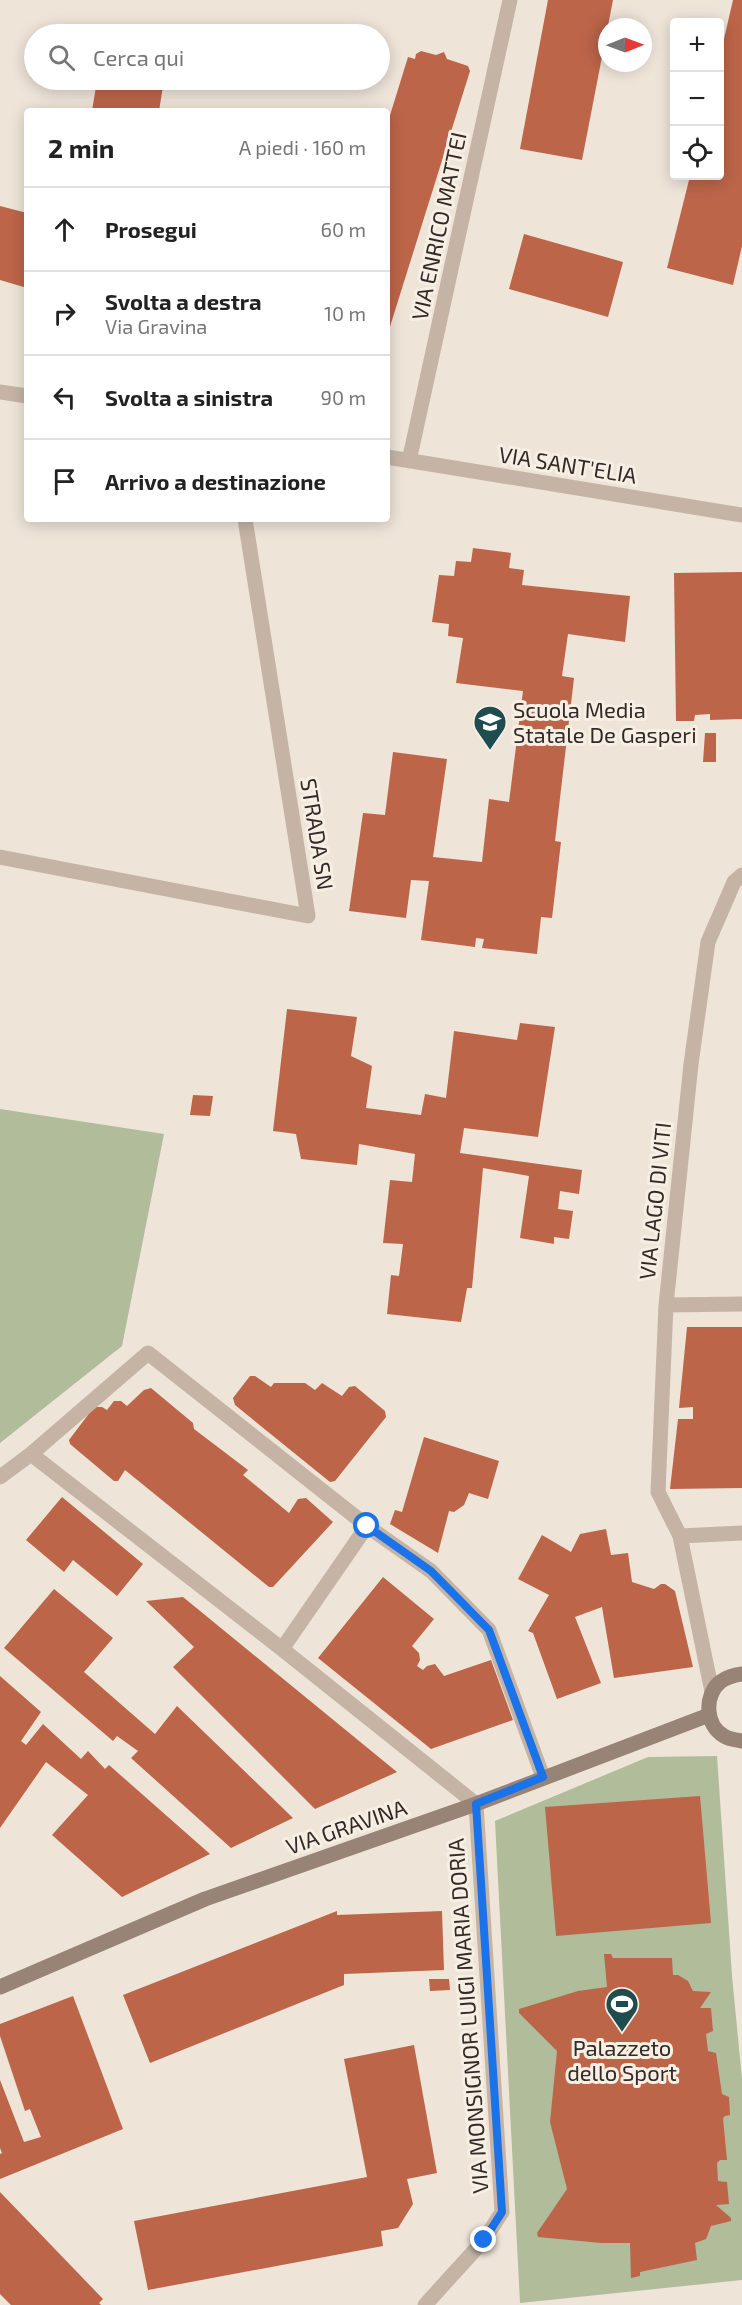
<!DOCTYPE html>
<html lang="it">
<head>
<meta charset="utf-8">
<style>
	:root { --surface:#fff; --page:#f2f2f2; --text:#222; --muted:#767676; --line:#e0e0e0 }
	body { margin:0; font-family:"Exo 2",sans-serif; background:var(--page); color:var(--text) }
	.controls { position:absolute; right:18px; top:18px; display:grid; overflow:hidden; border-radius:6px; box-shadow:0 3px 15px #0003 }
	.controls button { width:54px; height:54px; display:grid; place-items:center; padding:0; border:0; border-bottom:2px solid var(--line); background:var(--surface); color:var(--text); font:30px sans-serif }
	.compass { position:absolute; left:598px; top:18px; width:54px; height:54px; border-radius:50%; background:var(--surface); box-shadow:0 3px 15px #0003; rotate:89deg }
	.stop { position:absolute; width:18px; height:18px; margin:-14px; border:4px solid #1a73e8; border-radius:50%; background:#fff }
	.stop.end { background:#1a73e8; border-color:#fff; box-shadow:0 2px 6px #0008 }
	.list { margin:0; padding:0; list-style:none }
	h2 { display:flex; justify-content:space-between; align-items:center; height:78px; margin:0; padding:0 24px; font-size:26px }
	h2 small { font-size:20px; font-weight:400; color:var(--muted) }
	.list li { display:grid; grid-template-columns:39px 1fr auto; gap:18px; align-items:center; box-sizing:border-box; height:84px; padding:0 24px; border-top:2px solid var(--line) }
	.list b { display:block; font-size:22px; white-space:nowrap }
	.list p { margin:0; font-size:20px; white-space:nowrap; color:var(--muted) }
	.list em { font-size:20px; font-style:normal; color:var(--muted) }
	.icon { flex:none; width:33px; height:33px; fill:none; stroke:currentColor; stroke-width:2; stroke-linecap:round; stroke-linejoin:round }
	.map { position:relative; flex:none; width:742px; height:2305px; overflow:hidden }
	.search { position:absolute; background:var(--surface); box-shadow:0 3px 15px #0003; left:24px; top:24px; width:366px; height:66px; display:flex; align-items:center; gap:15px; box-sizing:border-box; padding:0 21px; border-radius:33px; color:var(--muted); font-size:22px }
	.panel { position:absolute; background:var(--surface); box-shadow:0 3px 15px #0003; left:24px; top:108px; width:366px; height:414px; border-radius:6px }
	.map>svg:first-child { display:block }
	.green { fill:#b0bc9a }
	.building { fill:#bc6549 }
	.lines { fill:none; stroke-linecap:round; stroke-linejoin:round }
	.service { stroke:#c5b4a5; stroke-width:15 }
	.minor { stroke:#c5b4a5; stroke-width:15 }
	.secondary { stroke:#988377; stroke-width:15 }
	.route { stroke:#1a73e8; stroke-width:8 }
	.labels { text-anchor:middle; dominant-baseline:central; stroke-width:6; stroke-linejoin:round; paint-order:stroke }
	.street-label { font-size:22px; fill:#322a26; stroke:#f7eee4 }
	.poi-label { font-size:22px; fill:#322a26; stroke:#f7eee4; text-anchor:start }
</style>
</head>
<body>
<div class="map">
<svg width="742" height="2305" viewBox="0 0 742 2305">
	<rect width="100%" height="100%" fill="#eee4d8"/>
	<path class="green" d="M0 1109 164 1134 122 1346 0 1443Z
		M717 1756 732 1976 742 2079V2280L520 2303 495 1821 648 1757Z"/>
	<path class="building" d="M548 0H613L582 160 520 149Z
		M733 0H742V246L733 285 667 268 690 176H720V56Z
		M421 51 436 55 444 52 447 59 468 66 470 71 388 333 387 125 408 57 415 59 416 54Z
		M97 80H164L159 111H92Z
		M0 206 27 213V288L0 280Z
		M524 234 623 262 608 317 509 289Z
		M473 548 511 553 509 568 524 570 522 585 630 596 625 642 568 634 562 676 574 678 555 841 561 842 552 918 541 917 537 954 482 948 484 939 476 938 475 947 421 940 429 881 411 880 406 918 349 911 363 813 385 815 393 752 447 759 433 857 482 862 489 799 509 802 523 691 456 683 463 638 448 636 449 624 432 622 439 575 454 576 456 561 471 562Z
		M742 572V719L710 720V714L695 715 694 721H676L674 573Z
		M705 733H716V762H703Z
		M287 1009 357 1017 351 1056 372 1066 366 1108 421 1115 425 1094 446 1098 454 1031 517 1040 520 1023 555 1027 538 1137 464 1128 460 1153 582 1170 579 1194 560 1191 558 1209 573 1211 569 1239 554 1237V1244L520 1238 529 1176 483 1168 472 1288H467L461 1322 387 1314 391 1275 399 1276 403 1244 383 1243 390 1180 412 1182 415 1154 359 1144 357 1165 301 1159 296 1134 273 1131Z
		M193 1095 213 1096 210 1116 190 1115Z
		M687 1327H742V1488L670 1489 678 1419H693V1407L679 1408Z
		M250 1376H255L271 1387 274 1383H305L315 1390 322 1383 342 1396 349 1387 355 1386 385 1411 386 1417 335 1481 330 1482 235 1405 233 1398Z
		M151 1388 193 1423 194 1429 248 1470 243 1475 289 1513 298 1499 306 1498 333 1522 273 1587H269L125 1470 118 1481H114L70 1444 69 1440 94 1407H102L107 1410 114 1401H121L127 1406 144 1390Z
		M424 1437 499 1461 488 1499 469 1493 464 1505 454 1512 449 1511 438 1553 390 1524 395 1510 402 1512Z
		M62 1497 143 1564 117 1596 73 1560 64 1572 26 1540Z
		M606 1529 611 1555 628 1553 632 1582 654 1589 661 1584H665L675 1591 693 1667 614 1678 602 1607 575 1617 601 1683 557 1699 533 1633 528 1631 549 1595 518 1579 542 1535 571 1552 580 1534Z
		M383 1577 434 1619 412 1646 419 1653 420 1660 417 1666 423 1670 427 1666 435 1664 444 1676 491 1660 513 1720 431 1749 318 1658Z
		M54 1589 113 1638 84 1672 155 1734 177 1706 293 1818 231 1848 131 1758 138 1751 117 1736 113 1741 4 1648Z
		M183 1597 397 1772 315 1809 173 1667 194 1647 146 1601Z
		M0 1676 41 1712 21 1741 26 1745 43 1724 81 1759 88 1751 105 1769 109 1765 210 1854 122 1897 52 1835 88 1795 46 1762 0 1828Z
		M700 1796 711 1923 556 1936 545 1807Z
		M337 1911V1915L442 1911 444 1970 344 1974V1985L150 2063 123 1995Z
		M604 1954H611L613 1958H672L673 1975H678L688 1981 693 1991 711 1992 700 2008H711L713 2031 706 2034 708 2051 716 2053 722 2094 729 2097 730 2115 725 2116 723 2118 727 2160H720L717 2163 718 2181 727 2182 729 2204 716 2205 731 2218V2221L711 2226 706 2239 695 2243 697 2260 640 2272V2276L631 2278 630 2243H601L538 2237 537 2233 567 2189 550 2122 557 2051 519 2013V2009L578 1991 607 1987Z
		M429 1979H449L450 1990 430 1991Z
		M73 1996 123 2129 0 2179V2154L2 2153 0 2148V2080L24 2142 41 2137 30 2109 25 2111 0 2036V2024Z
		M414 2045 437 2173 407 2179 413 2204 398 2228 381 2231 383 2246 148 2290 134 2221 367 2177 344 2059Z
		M0 2192 103 2299 99 2303 101 2305H11L0 2294Z"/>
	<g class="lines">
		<path class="service" d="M0 857 308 916 245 519"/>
		<path class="minor" d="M0 392 27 396
			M387 457 742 515
			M409 461 510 0
			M666 1305 742 1304
			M31 1454 282 1649 476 1804 502 2212 484 2240 425 2305
			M0 1477 31 1454 148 1353 367 1526 431 1571 489 1630 543 1777
			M680 1536 742 1533
			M282 1649 367 1526
			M712 1692 680 1536 658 1492 666 1305 691 1064 708 942 734 882 742 875"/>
		<path class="secondary" d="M742 1674C734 1675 727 1677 720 1682 704 1696 705 1725 724 1736 728 1739 736 1740 742 1741
			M0 1987 205 1899 476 1804 709 1715"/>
	</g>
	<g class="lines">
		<path class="route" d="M367 1526 431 1571 489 1630 543 1777 476 1804 502 2212 484 2240"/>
	</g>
	<defs>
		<g id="school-pin" transform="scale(1.725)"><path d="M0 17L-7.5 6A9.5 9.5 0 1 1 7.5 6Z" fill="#1f4c4f" stroke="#f7eee4"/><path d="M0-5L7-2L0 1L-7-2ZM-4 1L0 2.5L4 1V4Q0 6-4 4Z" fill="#fff"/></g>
		<g id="stadium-pin" transform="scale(1.725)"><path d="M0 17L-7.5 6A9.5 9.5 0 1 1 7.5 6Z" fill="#1f4c4f" stroke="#f7eee4"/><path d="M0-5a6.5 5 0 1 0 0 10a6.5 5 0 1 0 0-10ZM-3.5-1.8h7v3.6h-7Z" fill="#fff"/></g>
	</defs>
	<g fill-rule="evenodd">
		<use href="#school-pin" x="490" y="722"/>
		<use href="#stadium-pin" x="622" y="2004"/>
	</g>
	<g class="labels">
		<g class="street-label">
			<text transform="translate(438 226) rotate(-78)">VIA ENRICO MATTEI</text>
			<text transform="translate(568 464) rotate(9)">VIA SANT'ELIA</text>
			<text transform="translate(318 834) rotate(81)">STRADA SN</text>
			<text transform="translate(654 1201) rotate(-84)">VIA LAGO DI VITI</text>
			<text transform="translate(346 1826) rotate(-19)">VIA GRAVINA</text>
			<text transform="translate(467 2016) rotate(-94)">VIA MONSIGNOR LUIGI MARIA DORIA</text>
		</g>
		<g class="poi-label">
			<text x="513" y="709">Scuola Media<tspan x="513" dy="25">Statale De Gasperi</tspan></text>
			<text x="622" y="2047" text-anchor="middle">Palazzeto<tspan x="622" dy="25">dello Sport</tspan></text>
		</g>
	</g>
</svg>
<div class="controls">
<button>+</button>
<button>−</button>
<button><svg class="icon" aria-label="locate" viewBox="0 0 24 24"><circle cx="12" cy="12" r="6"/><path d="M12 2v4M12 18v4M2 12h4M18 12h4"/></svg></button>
</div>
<svg class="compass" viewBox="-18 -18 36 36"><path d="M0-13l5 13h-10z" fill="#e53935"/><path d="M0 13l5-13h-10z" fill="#767676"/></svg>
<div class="stop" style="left:367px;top:1526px"></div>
<div class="stop end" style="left:484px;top:2240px"></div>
<div class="search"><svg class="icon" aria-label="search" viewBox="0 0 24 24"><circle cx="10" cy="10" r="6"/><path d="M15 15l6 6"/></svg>Cerca qui</div>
<section class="panel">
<h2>2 min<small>A piedi · 160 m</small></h2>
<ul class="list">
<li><svg class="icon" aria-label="ahead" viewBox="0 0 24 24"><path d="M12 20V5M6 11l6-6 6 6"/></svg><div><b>Prosegui</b></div><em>60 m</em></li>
<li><svg class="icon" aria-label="right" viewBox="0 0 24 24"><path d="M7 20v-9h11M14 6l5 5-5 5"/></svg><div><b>Svolta a destra</b><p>Via Gravina</p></div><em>10 m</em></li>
<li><svg class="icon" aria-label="left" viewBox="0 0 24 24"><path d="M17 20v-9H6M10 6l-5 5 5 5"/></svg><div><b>Svolta a sinistra</b></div><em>90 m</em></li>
<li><svg class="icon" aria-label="arrive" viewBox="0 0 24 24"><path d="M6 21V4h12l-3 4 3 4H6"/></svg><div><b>Arrivo a destinazione</b></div></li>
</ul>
</section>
</div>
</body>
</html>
